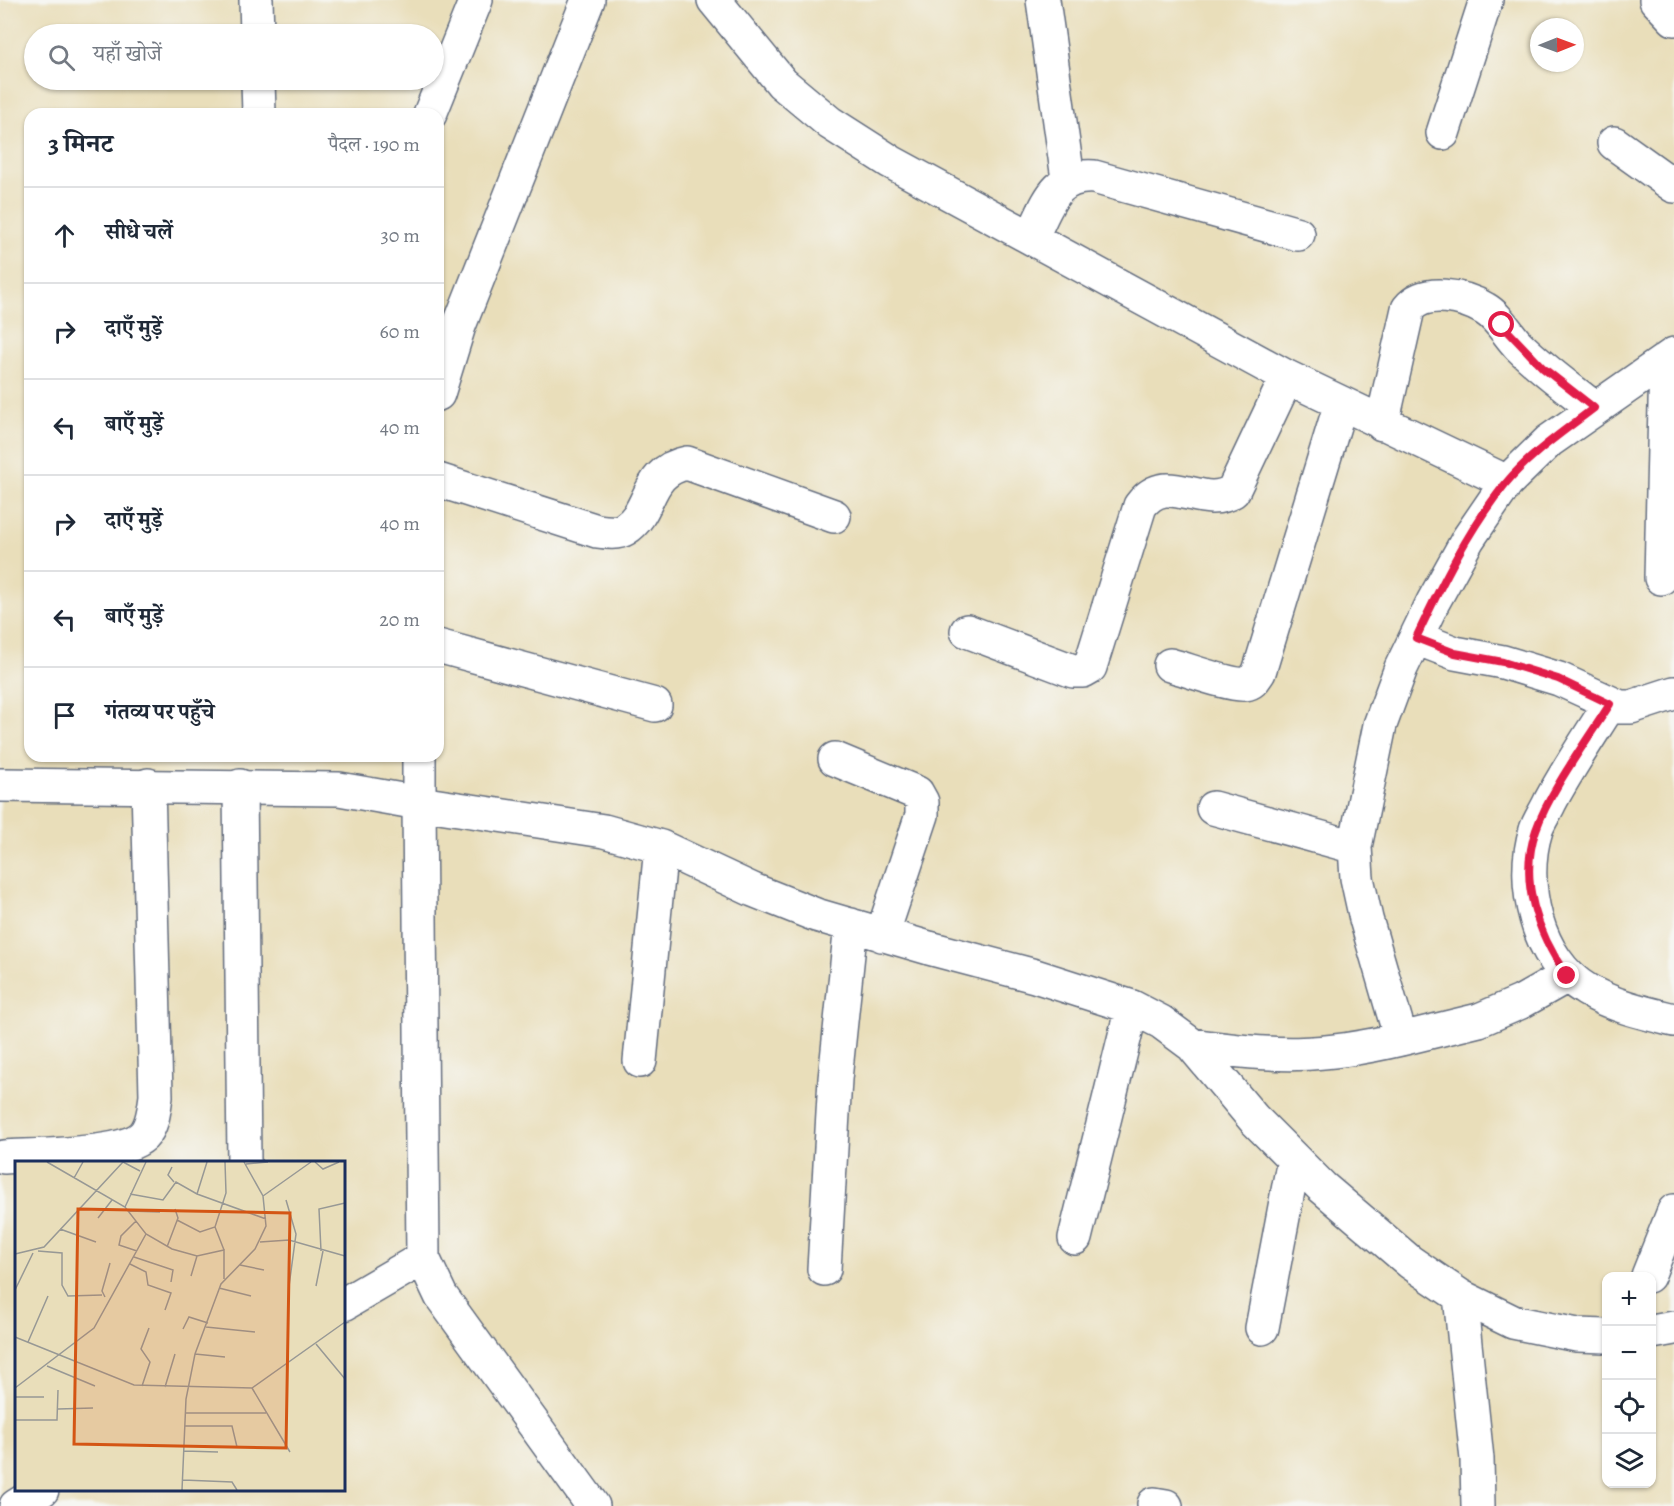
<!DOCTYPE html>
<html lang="hi">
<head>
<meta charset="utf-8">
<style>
	:root { --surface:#fff; --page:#f2f2f3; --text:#1f2937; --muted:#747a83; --line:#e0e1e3 }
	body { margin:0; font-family:Alegreya,"Noto Serif Devanagari",serif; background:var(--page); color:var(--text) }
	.controls { position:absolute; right:18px; bottom:18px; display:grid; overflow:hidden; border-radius:12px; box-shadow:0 2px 4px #0004 }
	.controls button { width:54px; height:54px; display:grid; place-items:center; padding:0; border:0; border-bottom:2px solid var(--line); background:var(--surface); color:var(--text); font:30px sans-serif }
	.compass { position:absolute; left:1530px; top:18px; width:54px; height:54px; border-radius:50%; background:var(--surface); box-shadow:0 2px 4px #0004; rotate:89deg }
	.stop { position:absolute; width:18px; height:18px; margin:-14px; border:4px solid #e11d48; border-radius:50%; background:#fff }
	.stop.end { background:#e11d48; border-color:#fff; box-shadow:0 2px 6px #0008 }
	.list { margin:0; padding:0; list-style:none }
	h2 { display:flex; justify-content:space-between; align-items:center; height:78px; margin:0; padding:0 24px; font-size:26px }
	h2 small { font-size:20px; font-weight:400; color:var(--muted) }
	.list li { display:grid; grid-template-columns:39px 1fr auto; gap:18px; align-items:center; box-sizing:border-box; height:96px; padding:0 24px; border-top:2px solid var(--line) }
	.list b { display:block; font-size:22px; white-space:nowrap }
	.list em { font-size:20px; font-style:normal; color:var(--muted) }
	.icon { flex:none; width:33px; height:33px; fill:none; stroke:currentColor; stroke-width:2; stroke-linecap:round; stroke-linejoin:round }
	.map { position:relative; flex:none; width:1674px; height:1506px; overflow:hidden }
	.search { position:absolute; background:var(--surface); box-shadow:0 2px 4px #0004; left:24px; top:24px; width:420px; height:66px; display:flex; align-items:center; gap:15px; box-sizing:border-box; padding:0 21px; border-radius:33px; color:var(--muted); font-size:22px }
	.panel { position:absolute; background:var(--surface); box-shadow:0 2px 4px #0004; left:24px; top:108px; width:420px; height:654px; border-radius:18px }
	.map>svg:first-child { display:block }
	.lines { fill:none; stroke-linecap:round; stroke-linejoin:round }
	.minor-casing { stroke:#636c7e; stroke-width:36 }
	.tertiary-casing { stroke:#636c7e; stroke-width:36 }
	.minor { stroke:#fff; stroke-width:33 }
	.tertiary { stroke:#fff; stroke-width:33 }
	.route { stroke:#e11d48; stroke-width:8 }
	.inset-road { fill:none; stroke:#979895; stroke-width:1.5 }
	.view { fill:#d45514; fill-opacity:0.15; stroke:#d45514; stroke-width:3 }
	.inset-edge { fill:none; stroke:#1b2f5e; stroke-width:3 }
</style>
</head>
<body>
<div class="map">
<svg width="1674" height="1506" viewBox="0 0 1674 1506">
	<rect width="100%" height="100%" fill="#f6f6f2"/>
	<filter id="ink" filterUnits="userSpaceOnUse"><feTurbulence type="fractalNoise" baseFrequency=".0167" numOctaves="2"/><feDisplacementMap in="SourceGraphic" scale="12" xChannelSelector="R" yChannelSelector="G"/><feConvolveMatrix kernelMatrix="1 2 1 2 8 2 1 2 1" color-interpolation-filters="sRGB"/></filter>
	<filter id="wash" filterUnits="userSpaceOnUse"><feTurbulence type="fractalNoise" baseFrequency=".008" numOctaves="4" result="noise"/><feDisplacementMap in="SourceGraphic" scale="24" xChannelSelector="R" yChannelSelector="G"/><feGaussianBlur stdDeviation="1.35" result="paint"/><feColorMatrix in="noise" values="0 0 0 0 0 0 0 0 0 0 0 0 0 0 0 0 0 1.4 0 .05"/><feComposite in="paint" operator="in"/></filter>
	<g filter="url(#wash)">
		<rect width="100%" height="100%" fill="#e9deba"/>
	</g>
	<g filter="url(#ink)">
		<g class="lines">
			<g class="minor-casing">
				<path id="minor" d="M256 0 257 34
					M714 0 782 83 830 123 891 162 1287 377 1507 482
					M1043 0 1068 179
					M1656 0 1674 19
					M258 80 259 114
					M430 114 476 0
					M1443 133 1486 0
					M1614 143 1674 186
					M1031 238C1047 208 1053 174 1094 177L1298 234
					M1382 424 1408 309C1424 288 1464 296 1485 309 1499 317 1508 335 1519 346 1542 369 1569 388 1594 408
					M438 480 597 531C605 532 617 534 625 529 653 512 644 471 687 463L834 516
					M1661 578 1666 361
					M967 631 1073 671H1083L1090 667 1140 506C1168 468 1200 512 1233 491L1287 377
					M1416 638 1455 653 1503 662 1559 679 1620 707H1631L1674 693
					M438 646 655 705
					M1170 665C1186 669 1231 686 1245 684 1253 683 1255 678 1259 672L1341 403
					M1610 704C1590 736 1568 768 1550 802 1546 811 1539 821 1536 830 1519 883 1537 961 1587 990 1613 1006 1645 1013 1674 1020
					M835 759 917 793 922 802V815L882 935
					M240 786 244 1162
					M1213 808 1355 847
					M1401 1039 1479 1020 1521 1002 1567 976
					M1192 1045C1273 1057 1321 1058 1401 1039L1366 919 1357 878 1355 847 1380 725 1401 668 1433 602 1468 539 1507 482 1549 441 1674 354
					M640 1061 661 847
					M4 1157C35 1155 122 1156 143 1136 153 1126 154 1109 156 1096L148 785
					M1075 1238 1132 1007
					M824 1269 835 1079 851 925
					M1648 1276 1674 1211
					M1460 1296 1477 1459 1478 1506
					M344 1304 423 1258
					M1262 1328 1294 1159
					M1652 1332 1674 1328
					M1154 1504 1166 1506
					M16 1506 42 1490
					M593 1506 441 1296 423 1258 419 803 604 831 661 847 753 890 816 915 929 948 1035 976 1132 1007 1161 1022 1192 1045 1254 1119 1322 1187 1410 1262 1460 1296 1513 1322 1577 1335 1606 1336"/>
			</g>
			<g class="tertiary-casing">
				<path id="tertiary" d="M438 394 459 326 588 0
					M0 785 339 789 419 803V756"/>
			</g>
			<use href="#minor" class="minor"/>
			<use href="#tertiary" class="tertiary"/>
		</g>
	</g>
	<g class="lines" filter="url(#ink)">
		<path class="route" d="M1502 325 1543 368 1594 408C1564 431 1531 453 1506 483 1469 528 1441 585 1416 638L1455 653 1503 662 1558 679 1610 704C1588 739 1549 792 1536 830 1518 881 1538 934 1567 976"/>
	</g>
	<g transform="translate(15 1161)">
		<rect width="330" height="330" fill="#e9deba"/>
		<path class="inset-road" d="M32 1 110 46 131 73 157 88 182 95 209 89V118M108 1 125 10M300 1 308 8 324 1M231 3 253 1M157 6 153 14 159 21M59 17 68 1M115 33 148 39 161 21 182 33 251 58M182 33 192 1M248 35 296 1M271 39 281 73 274 125M110 46 131 1M114 50 145 51M83 57 97 39M162 59 185 71 200 66 211 32 210 1M121 60 106 75 104 84 122 90M200 66 209 89M45 68 81 81M245 81 274 79 330 95M152 86 163 57 160 48M23 90 47 92V124L53 135 87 134M306 90 304 48 330 42M0 93 29 86 108 1M119 96 158 109 156 121M115 103 131 111 133 124 156 132 150 149M225 104 249 109M176 115 182 95M301 125 308 90M204 127 236 135M0 129 18 92M90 136 87 130 95 102M191 166 240 171M168 168 174 156 193 162M0 176 119 224 237 227 330 161M13 181 33 135M301 183 330 218M180 193 210 196M32 205 80 225M127 225 135 201 126 188 134 167M150 226 160 193M0 227 79 167 131 73M237 227 275 291M0 236H29M43 248 78 247M170 252H251M0 259H42L43 229M170 265H217L222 286M169 290 203 291M168 319 217 321 222 329M167 329 171 238 180 193 206 123 240 88 251 65 248 35 229 1"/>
		<path class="view" d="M63 48 275 52 271 287 59 283Z"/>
		<rect width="330" height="330" class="inset-edge"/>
	</g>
</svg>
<div class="controls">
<button>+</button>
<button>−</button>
<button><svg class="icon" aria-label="locate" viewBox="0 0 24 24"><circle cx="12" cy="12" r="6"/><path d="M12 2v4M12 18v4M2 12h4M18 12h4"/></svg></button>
<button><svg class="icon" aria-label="layers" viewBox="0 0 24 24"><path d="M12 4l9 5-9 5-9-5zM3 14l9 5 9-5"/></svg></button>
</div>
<svg class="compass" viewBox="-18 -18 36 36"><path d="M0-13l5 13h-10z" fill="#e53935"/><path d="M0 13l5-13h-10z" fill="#747a83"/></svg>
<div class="stop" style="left:1502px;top:325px"></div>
<div class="stop end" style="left:1567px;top:976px"></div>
<div class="search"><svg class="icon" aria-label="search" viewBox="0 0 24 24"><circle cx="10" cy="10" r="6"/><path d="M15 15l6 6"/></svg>यहाँ खोजें</div>
<section class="panel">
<h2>3 मिनट<small>पैदल · 190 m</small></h2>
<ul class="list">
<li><svg class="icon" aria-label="ahead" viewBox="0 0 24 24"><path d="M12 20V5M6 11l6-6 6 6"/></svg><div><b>सीधे चलें</b></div><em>30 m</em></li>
<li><svg class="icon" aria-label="right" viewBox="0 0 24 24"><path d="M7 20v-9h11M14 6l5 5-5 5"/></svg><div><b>दाएँ मुड़ें</b></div><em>60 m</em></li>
<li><svg class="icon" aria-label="left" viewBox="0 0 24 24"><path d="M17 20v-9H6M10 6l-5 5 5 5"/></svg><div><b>बाएँ मुड़ें</b></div><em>40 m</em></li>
<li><svg class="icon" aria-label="right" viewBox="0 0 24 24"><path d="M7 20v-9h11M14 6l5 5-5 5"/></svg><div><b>दाएँ मुड़ें</b></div><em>40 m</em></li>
<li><svg class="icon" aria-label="left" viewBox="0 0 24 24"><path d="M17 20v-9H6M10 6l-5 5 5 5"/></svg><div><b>बाएँ मुड़ें</b></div><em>20 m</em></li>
<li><svg class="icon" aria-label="arrive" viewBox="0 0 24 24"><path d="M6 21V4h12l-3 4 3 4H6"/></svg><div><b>गंतव्य पर पहुँचे</b></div></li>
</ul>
</section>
</div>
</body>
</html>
